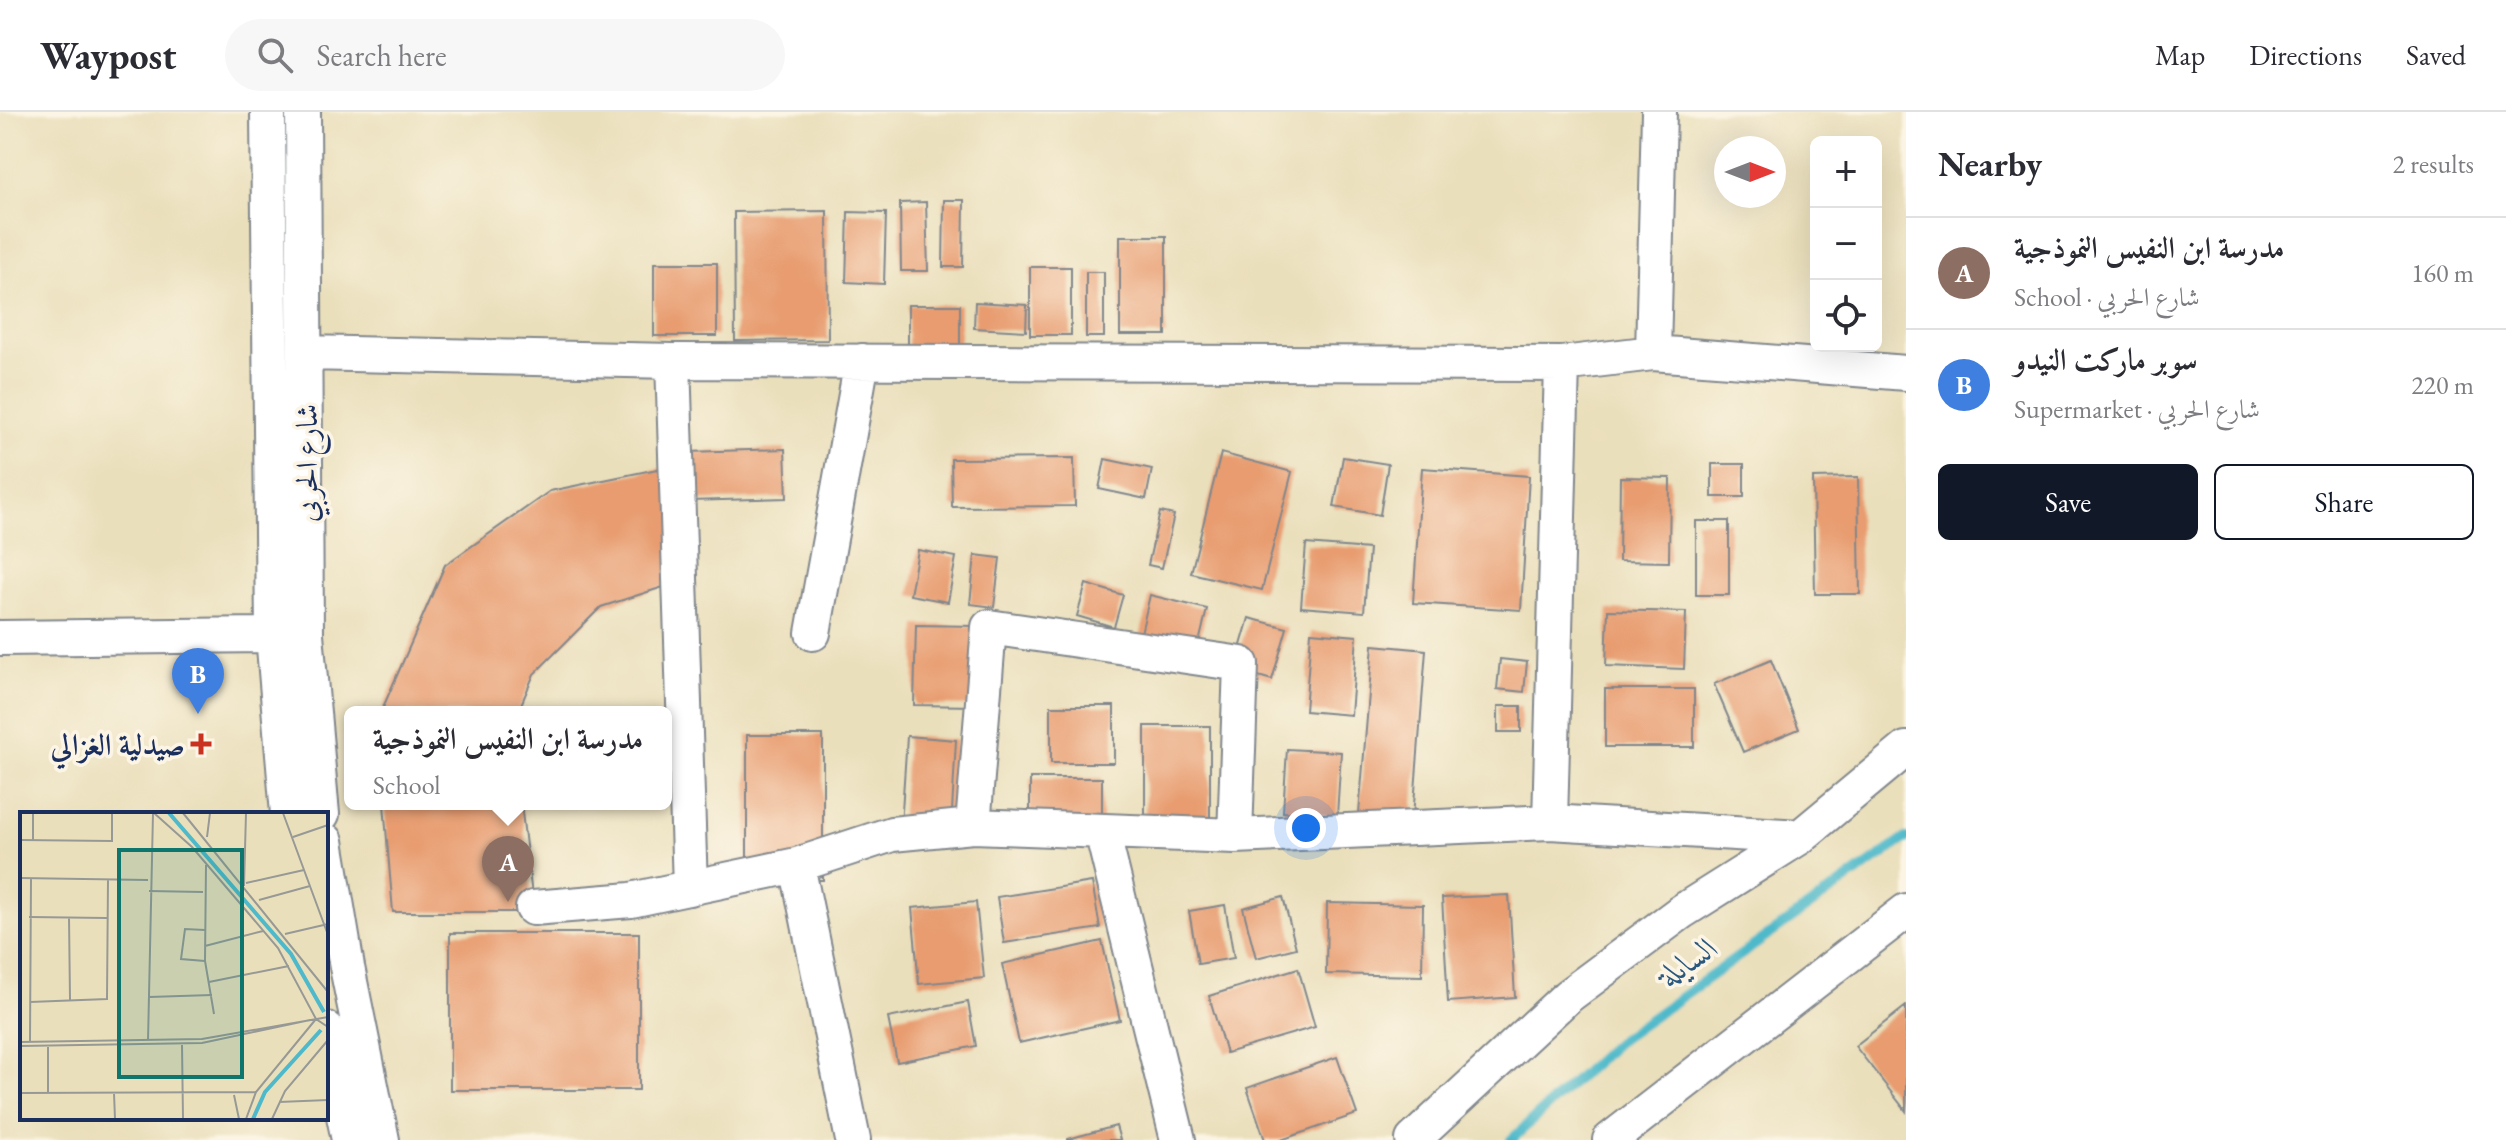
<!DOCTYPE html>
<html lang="en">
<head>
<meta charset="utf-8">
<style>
	:root { --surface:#fff; --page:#f7f7f7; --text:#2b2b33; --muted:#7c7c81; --line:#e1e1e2; --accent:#111827 }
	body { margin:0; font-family:"EB Garamond",Amiri,serif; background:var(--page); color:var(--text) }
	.controls { position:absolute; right:24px; top:24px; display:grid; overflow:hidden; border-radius:12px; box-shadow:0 8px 32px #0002 }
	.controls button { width:72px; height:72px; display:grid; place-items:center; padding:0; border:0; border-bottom:2px solid var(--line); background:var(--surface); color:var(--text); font:40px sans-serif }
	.compass { position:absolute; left:1714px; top:24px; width:72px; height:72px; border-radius:50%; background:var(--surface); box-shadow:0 8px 32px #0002; rotate:90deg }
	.you { position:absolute; left:1306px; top:716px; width:28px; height:28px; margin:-20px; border:6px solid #fff; border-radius:50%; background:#1a73e8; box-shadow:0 0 0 12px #1a73e833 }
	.badge { display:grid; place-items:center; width:52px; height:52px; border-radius:50%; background:var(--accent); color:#fff; font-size:26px; font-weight:700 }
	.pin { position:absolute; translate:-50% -66px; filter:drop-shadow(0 2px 4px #0008) }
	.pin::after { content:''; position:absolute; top:42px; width:28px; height:24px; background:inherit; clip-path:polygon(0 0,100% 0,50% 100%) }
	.popup { position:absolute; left:344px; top:594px; width:328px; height:104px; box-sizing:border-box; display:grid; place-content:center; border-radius:12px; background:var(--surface); filter:drop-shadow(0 2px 6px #0005); font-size:26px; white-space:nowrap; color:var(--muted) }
	.popup b { font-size:30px; color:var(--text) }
	.popup::after { content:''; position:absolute; left:50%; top:100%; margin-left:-16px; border:16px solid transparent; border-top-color:var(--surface) }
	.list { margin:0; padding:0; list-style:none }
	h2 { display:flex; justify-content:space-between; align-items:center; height:104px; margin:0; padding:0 32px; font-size:34px }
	h2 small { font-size:26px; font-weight:400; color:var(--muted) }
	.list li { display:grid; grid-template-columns:52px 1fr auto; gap:24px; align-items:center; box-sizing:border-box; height:112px; padding:0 32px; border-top:2px solid var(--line) }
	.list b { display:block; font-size:30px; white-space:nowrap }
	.list p { margin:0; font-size:26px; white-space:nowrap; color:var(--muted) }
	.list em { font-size:26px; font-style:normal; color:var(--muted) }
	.actions { display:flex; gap:16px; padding:24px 32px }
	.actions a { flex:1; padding:18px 0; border:2px solid var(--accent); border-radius:12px; text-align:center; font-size:28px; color:var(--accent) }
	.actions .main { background:var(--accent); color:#fff }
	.icon { flex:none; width:44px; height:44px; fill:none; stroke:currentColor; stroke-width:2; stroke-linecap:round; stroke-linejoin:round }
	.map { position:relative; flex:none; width:1906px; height:1028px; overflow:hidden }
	header { display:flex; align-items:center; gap:48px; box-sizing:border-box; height:112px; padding:0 40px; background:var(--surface); border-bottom:2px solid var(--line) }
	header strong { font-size:38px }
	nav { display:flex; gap:44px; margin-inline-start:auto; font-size:28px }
	.search { width:560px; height:72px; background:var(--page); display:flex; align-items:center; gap:20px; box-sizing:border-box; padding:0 28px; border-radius:44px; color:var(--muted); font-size:30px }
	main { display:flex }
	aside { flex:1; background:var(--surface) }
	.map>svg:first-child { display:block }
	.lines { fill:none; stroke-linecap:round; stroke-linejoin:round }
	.stream { stroke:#4eb9ca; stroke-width:10 }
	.building { fill:#e89c6f }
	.minor-casing { stroke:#82878c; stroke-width:38 }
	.minor { stroke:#fff; stroke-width:34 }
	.poi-dot { fill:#c8321e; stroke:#fcf5e5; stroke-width:3 }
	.labels { text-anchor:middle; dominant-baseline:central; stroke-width:7; stroke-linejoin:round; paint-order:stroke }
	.street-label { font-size:30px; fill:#1b2f5e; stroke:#fcf5e5 }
	.poi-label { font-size:30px; font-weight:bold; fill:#1b2f5e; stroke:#fcf5e5; text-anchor:end }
	.water-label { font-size:32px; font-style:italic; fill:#2a587e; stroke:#fcf5e5 }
	.inset-river { fill:none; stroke:#4eb9ca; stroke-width:4 }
	.inset-road { fill:none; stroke:#979996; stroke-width:2 }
	.view { fill:#0f766e; fill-opacity:0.15; stroke:#0f766e; stroke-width:4 }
	.inset-edge { fill:none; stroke:#1b2f5e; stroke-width:4 }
</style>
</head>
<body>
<header>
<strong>Waypost</strong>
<div class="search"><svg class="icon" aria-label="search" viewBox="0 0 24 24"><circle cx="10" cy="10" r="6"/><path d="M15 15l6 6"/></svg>Search here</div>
<nav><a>Map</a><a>Directions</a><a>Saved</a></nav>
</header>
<main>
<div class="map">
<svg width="1906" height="1028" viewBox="0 0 1906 1028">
	<rect width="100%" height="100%" fill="#fcf5e5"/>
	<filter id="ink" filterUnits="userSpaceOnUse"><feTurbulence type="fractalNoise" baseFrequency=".0125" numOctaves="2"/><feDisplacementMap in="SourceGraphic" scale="16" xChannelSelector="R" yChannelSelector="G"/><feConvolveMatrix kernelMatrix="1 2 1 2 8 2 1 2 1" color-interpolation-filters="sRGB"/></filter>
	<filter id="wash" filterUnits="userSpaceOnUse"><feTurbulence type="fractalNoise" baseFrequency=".006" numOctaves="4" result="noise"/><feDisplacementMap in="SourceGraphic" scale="32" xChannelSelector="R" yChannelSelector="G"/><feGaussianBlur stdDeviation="1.8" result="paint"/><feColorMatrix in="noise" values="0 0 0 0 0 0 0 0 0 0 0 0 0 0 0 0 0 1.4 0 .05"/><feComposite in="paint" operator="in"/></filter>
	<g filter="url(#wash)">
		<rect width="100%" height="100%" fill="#eadfbb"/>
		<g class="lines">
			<path class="stream" d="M1511 1028 1616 931 1906 726"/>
		</g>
		<g id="blocks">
			<path class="building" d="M944 88H964L963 155H943Z
				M926 90 928 159H901L900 91Z
				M827 99 828 228 735 229 734 100Z
				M848 100 886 101 884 172 846 170Z
				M1120 124H1166V223H1120Z
				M654 151H717V224H654Z
				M1030 155H1071V223H1030Z
				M1086 160H1104V225H1086Z
				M975 190 1027 193 1026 219 974 216Z
				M908 193H960V236H908Z
				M785 337 787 386 689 389 688 340Z
				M1221 341 1292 360 1262 478 1191 461Z
				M1343 345 1388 352 1380 403 1334 395Z
				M1074 346 1075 394 952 395 951 347Z
				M1105 347 1152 357 1146 387 1099 377Z
				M1712 352H1744V385H1712Z
				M672 354 685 468 601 495 534 562 518 600H381L445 453 550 379Z
				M1422 356 1529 364 1521 498 1413 491Z
				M1620 365 1670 366 1669 450 1619 449Z
				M1858 365 1860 482H1815L1813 366Z
				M1160 400 1174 403 1162 456 1148 453Z
				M1696 409H1729V483H1696Z
				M1306 432 1369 437 1364 500 1301 495Z
				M918 438 956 445 948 490 910 483Z
				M975 443 1000 446 994 495 970 492Z
				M1086 472 1123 483 1114 515 1077 504Z
				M1150 483 1207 497 1194 552 1137 538Z
				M1608 498 1686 500 1684 557 1606 554Z
				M1249 506 1287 516 1272 568 1234 557Z
				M916 513 976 514 975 594 914 593Z
				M1311 520 1357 524 1351 603 1305 599Z
				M1373 533 1426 538 1412 718 1358 714Z
				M1500 547 1527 550 1524 580 1497 577Z
				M1771 548 1799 617 1743 640 1714 572Z
				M1605 577H1694V635H1605Z
				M1051 594H1114V651H1051Z
				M1498 594H1521V620H1498Z
				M1145 614H1210V712H1145Z
				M747 623H823V768H747Z
				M907 624 956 628 951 717 901 714Z
				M1287 637 1341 640 1337 704 1283 700Z
				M1030 666H1102V717H1030Z
				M384 692H521L534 800H393Z
				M1092 770 1100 816 1004 831 997 785Z
				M1509 783 1515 885 1448 890 1442 786Z
				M1283 785 1296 836 1256 846 1243 796Z
				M976 790 984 866 919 872 912 796Z
				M1327 791 1423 793 1422 864 1326 862Z
				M1225 793 1234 846 1198 852 1189 799Z
				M450 821H639V978H450Z
				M1102 829 1120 908 1019 931 1002 852Z
				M1298 856 1315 915 1226 941 1209 884Z
				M968 890 976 934 897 950 888 906Z
				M1906 894V999L1855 934Z
				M1337 945 1357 1002 1281 1028H1265L1247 976Z
				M1116 1014 1120 1028H1068V1027Z"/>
		</g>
	</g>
	<g filter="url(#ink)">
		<use href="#blocks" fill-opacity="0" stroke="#82878c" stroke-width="2"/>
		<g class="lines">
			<g class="minor-casing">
				<path id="minor" d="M268 0 273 523 288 702
					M303 0 306 522 322 702
					M306 241 673 249 1562 252 1653 241 1906 261
					M1653 241 1659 0
					M673 249 690 776
					M813 521 862 249
					M0 526 273 523
					M1550 710 1562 252
					M973 714 989 515 1241 552 1235 724
					M1102 719 1178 1028
					M326 729 347 855 382 1028
					M797 753 853 1028
					M533 796 631 788 797 753 892 722 973 714 1235 724 1550 710 1800 725
					M326 917 349 1028
					M1413 1028 1568 884 1681 800 1800 725 1906 637
					M1610 1028 1906 799"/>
			</g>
			<use href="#minor" class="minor"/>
		</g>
	</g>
	<path class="poi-dot" d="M197 620h8v8h8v8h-8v8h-8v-8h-8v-8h8z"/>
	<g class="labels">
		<g class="street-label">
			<text transform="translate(306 351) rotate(-90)">شارع الحربي</text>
		</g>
		<g class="poi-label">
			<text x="185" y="632">صيدلية الغزالي</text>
		</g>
		<g class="water-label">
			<text transform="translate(1688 849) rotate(-35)">السايلة</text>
		</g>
	</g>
	<g transform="translate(20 700)">
		<rect width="308" height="308" fill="#eadfbb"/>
		<path class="inset-river" d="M149 1 271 142 304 200M233 307 245 280 301 218"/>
		<path class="inset-road" d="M134 1 172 35 258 136 296 207 308 215M163 1 308 180M263 1 308 123M187 25 190 1M273 25 308 13M0 28 92 29V1M13 28V1M186 53 185 149 194 202M0 66 128 68M226 71 284 58M224 74 226 1M129 79 183 80M239 88 290 74M9 105 87 106M49 105 50 188M265 122 308 112M185 134 243 119M185 149 161 147 165 117 185 118M189 170 269 154M129 185 192 183M10 190 87 187 88 67M128 229 133 1M0 230 182 227 308 205M10 230 11 67M162 233 163 307M0 234 182 231 290 208M0 281 236 280M28 281V234M94 281 95 307M214 283 219 307M259 290 308 288M226 307 236 280 296 207M252 307 265 279 308 228"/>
		<path class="view" d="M99 38H222V265H99Z"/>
		<rect width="308" height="308" class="inset-edge"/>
	</g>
</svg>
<div class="controls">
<button>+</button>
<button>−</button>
<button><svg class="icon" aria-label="locate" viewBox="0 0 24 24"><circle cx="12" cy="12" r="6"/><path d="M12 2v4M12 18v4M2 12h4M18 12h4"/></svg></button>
</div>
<svg class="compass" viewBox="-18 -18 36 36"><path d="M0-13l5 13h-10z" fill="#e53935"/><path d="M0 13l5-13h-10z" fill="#7c7c81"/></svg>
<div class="you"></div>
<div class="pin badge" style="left:508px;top:790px;background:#8d6e63">A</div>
<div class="popup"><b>مدرسة ابن النفيس النموذجية</b>School</div>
<div class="pin badge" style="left:198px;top:602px;background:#3f7fe0">B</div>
</div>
<aside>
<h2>Nearby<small>2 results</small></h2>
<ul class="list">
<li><span class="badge" style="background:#8d6e63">A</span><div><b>مدرسة ابن النفيس النموذجية</b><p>School · شارع الحربي</p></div><em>160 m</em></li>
<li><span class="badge" style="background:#3f7fe0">B</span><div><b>سوبر ماركت النيدو</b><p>Supermarket · شارع الحربي</p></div><em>220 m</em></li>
</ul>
<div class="actions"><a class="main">Save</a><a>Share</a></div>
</aside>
</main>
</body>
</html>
